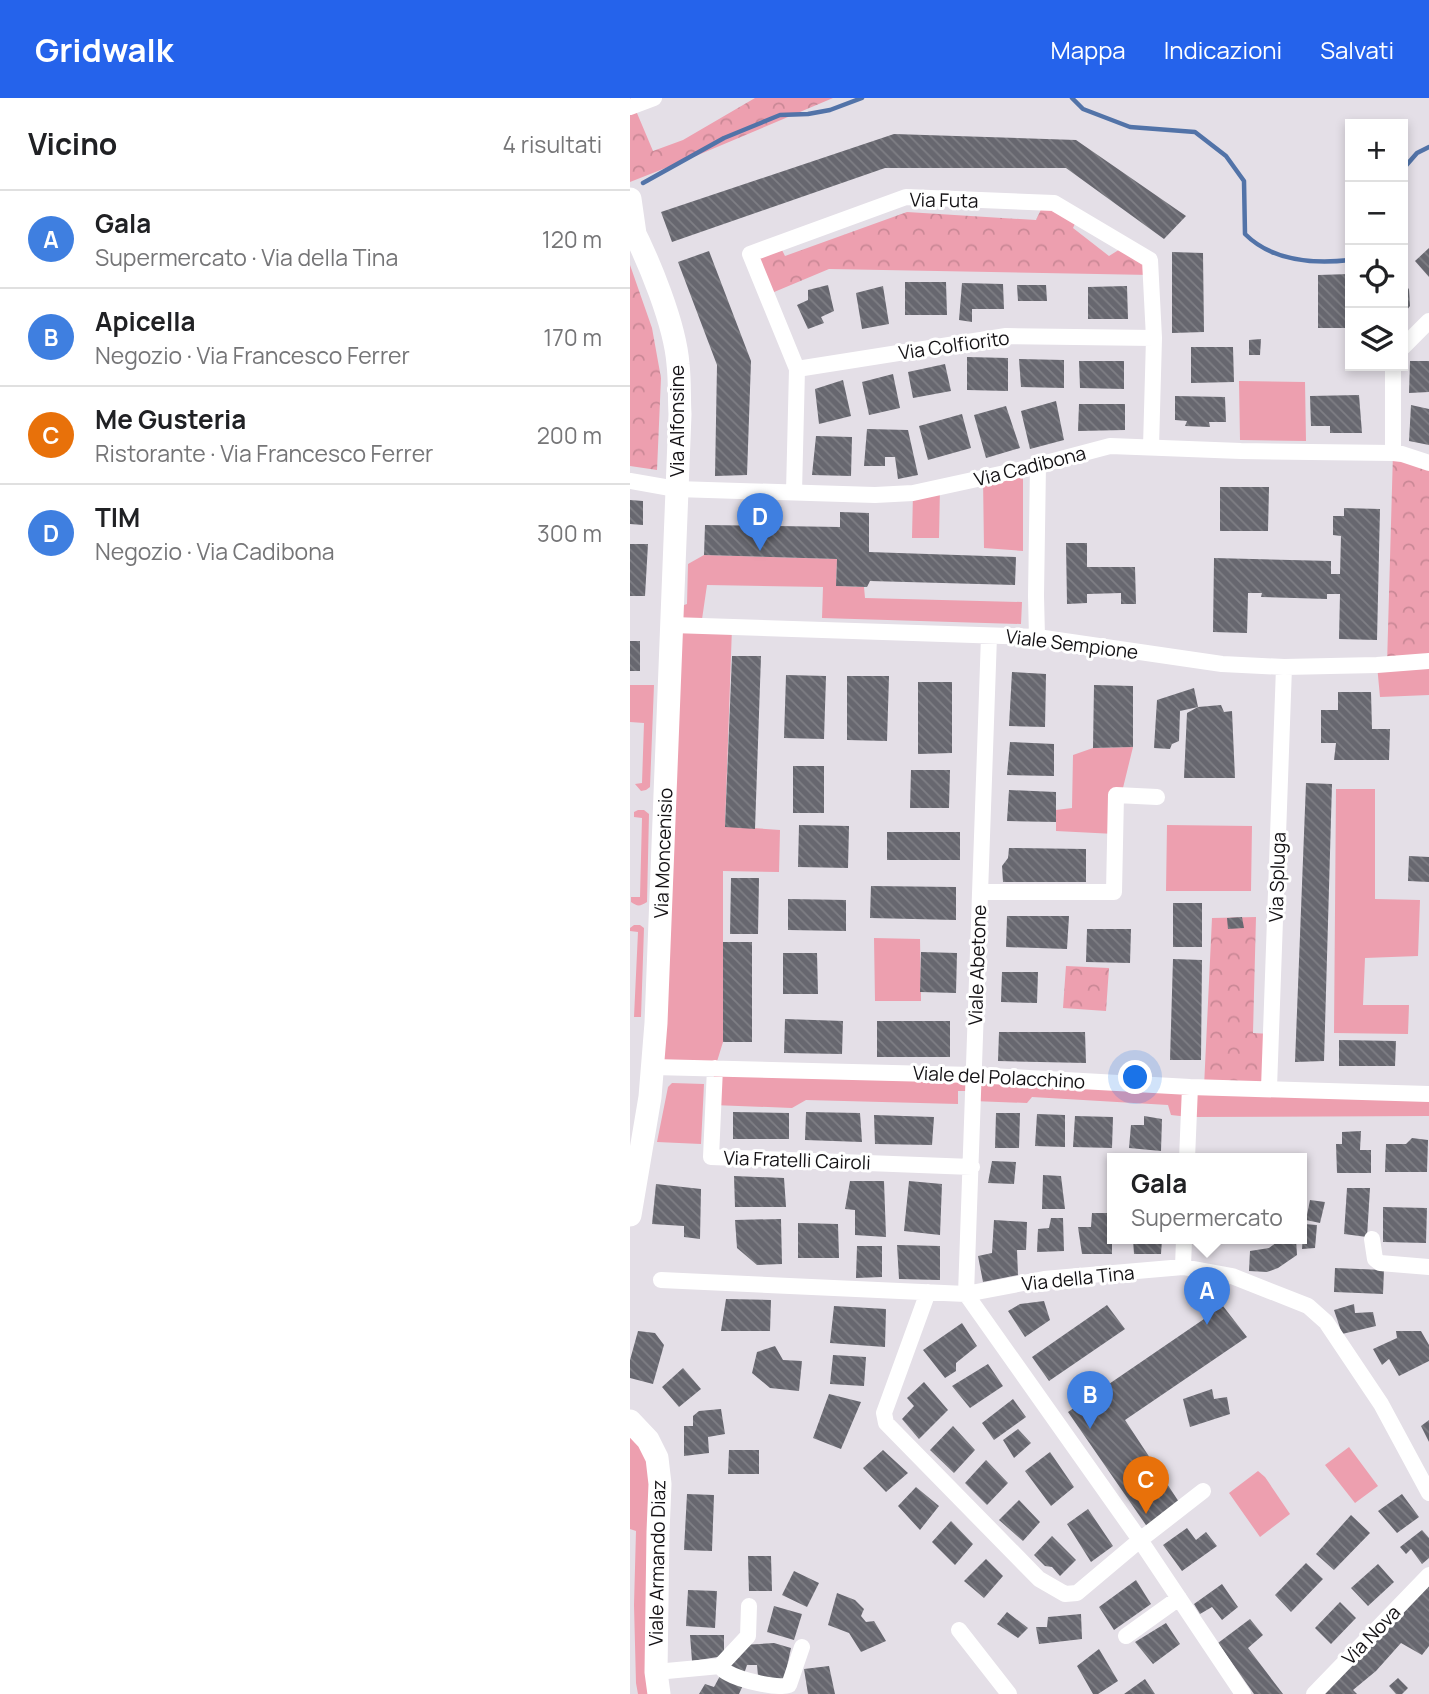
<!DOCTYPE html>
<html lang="it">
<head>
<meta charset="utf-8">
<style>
	:root { --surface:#fff; --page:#f2f2f2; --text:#202124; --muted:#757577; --line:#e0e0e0; --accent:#2563eb }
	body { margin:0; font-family:Manrope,sans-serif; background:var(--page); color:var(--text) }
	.controls { position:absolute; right:21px; top:21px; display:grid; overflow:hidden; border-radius:0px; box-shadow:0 4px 10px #0003 }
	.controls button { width:63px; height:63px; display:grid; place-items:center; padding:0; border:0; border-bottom:2px solid var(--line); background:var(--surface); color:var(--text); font:35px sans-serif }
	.you { position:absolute; left:506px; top:980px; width:24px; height:24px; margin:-18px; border:5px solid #fff; border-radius:50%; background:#1a73e8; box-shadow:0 0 0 10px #1a73e833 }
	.badge { display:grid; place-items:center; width:46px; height:46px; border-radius:50%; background:var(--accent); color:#fff; font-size:23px; font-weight:700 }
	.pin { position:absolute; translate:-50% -58px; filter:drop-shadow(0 2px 4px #0008) }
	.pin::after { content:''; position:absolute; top:37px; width:24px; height:21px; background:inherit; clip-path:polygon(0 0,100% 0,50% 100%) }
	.popup { position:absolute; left:477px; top:1055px; width:200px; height:91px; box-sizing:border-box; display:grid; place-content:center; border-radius:0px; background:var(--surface); filter:drop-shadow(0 2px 5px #0005); font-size:23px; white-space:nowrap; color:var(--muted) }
	.popup b { font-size:26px; color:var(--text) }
	.popup::after { content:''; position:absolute; left:50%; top:100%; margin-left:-14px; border:14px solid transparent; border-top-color:var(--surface) }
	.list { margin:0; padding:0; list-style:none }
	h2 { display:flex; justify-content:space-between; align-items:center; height:91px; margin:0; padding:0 28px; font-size:30px }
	h2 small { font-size:23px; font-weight:400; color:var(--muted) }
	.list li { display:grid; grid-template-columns:46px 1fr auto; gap:21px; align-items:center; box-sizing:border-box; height:98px; padding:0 28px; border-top:2px solid var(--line) }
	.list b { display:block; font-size:26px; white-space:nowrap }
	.list p { margin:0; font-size:23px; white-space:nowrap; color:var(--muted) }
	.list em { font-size:23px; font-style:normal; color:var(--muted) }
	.icon { flex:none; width:38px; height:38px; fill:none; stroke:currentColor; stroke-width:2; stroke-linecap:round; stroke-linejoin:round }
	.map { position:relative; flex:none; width:799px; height:1596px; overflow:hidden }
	header { display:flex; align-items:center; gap:42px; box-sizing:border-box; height:98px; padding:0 35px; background:var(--accent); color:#fff }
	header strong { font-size:33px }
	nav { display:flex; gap:38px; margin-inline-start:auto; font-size:24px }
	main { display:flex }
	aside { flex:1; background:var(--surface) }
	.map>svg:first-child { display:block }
	.park { fill:url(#park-crowns) }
	.garden { fill:#ed9faf }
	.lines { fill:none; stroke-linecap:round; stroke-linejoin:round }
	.stream { stroke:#5273a8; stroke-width:4.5 }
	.building { fill:url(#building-back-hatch) }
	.street { stroke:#fff; stroke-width:16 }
	.secondary { stroke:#fff; stroke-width:23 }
	.labels { text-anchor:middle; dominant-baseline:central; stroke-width:6; stroke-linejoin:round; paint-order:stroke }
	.street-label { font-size:19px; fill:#141215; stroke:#fff }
</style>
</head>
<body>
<header>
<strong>Gridwalk</strong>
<nav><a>Mappa</a><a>Indicazioni</a><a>Salvati</a></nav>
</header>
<main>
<aside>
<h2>Vicino<small>4 risultati</small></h2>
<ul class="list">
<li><span class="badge" style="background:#3f7fe0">A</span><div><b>Gala</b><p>Supermercato · Via della Tina</p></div><em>120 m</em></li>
<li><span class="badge" style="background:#3f7fe0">B</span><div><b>Apicella</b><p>Negozio · Via Francesco Ferrer</p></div><em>170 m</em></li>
<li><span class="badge" style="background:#e8710a">C</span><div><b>Me Gusteria</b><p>Ristorante · Via Francesco Ferrer</p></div><em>200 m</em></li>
<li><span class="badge" style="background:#3f7fe0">D</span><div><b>TIM</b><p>Negozio · Via Cadibona</p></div><em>300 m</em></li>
</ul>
</aside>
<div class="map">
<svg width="799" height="1596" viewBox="0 0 799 1596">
	<defs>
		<pattern id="park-crowns" width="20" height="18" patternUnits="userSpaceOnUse" patternTransform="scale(1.75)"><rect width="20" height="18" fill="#ed9faf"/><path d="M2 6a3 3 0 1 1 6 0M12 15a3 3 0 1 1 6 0" fill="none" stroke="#ca8896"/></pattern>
		<pattern id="building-back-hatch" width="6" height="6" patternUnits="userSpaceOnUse" patternTransform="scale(1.75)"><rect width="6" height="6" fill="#67676f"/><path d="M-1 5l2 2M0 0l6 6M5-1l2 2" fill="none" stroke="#7f7f85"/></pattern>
	</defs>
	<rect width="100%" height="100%" fill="#e4dfe7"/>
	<path class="park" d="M0 0H24L4 8 23 53 53 42 125 0H203L61 60 0 84Z
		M414 105 448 119 443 130 479 158 495 148 520 162 521 177 199 171 137 197 120 156 149 146 155 158 277 114 406 122Z
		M0 167 22 230 31 280 27 372 0 368Z
		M763 355 799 365V563L757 567Z
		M626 819 623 935 641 936 639 990 574 989 582 820Z
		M436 868 479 870 476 913 433 910Z"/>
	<path class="garden" d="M609 283 675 284 676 343 610 342Z
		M393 371V453L354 450 353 380Z
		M310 389 309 440H282L283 395Z
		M74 457 207 461 206 488 234 489 235 500 392 504 391 526 192 520 193 489 77 487 71 528 102 529 95 728 150 732 149 774 93 773V944L85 970 799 996V1018L559 1019 541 1017 538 1007 402 999 397 1005 343 1003 342 993H328V1006L176 1002 162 1010 83 1007 84 970 23 969 42 511 57 506 58 466Z
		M799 563V597L750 599 747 567Z
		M0 587H24L20 689 16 692 11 693 5 686 12 685 14 625 0 624Z
		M503 649 491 698 485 736 426 733V712L442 710 443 657 463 650Z
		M706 691H745V801L790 802 788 858 735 860 733 907H779L778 936 704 935Z
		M8 712H14L19 716 17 804C10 808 8 809 1 804V799H10L12 720 4 719V714Z
		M537 727 622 728 621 793H536Z
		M4 827H10L14 830 11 919H4L8 834 0 833V830Z
		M244 840 290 841 291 903H245Z
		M42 985 74 986 71 1046 27 1044 38 989Z
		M0 1338 17 1357 24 1388 23 1596H8L6 1585 4 1507 6 1433 0 1431Z
		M719 1349 748 1388 725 1405 695 1367Z
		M628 1373 635 1379 660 1416 630 1439 599 1395Z"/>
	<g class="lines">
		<path class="stream" d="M442 0 453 11 500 29 565 34 596 58 614 83 615 136C642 163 684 166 720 162
			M773 71 787 55 799 49
			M13 85 94 40 150 17 178 16 200 12 232 0"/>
	</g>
	<path class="building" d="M264 36 446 42 556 118 534 141 436 70H255L42 144 31 114Z
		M799 150V179L785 163Z
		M79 153 121 263 117 377 85 378 87 267 48 164Z
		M542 154 573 155 574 234 542 235Z
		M720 176V230H688V177Z
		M275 184H316L317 217H275Z
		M332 185 373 186 374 211H342V224L329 222Z
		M773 185 779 191 780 208 773 217Z
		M198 187 204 213 191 219 194 225 178 231 167 207 178 202V192Z
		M387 187H416L417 203H388Z
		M253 188 259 226 232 231 226 195Z
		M497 188 498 221H458V189Z
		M631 241 630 257H619V242Z
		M561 249H603L604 284 561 285Z
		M337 259 378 260V293L337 292Z
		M389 261 434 262V290L391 289Z
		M449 263H494V291L450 290Z
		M780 263H799V294L779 295Z
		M315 266 321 293 283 300 278 274Z
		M263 276 270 310 239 317 232 284Z
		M213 282 221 318 189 326 185 291Z
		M729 297 732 335H700V328H681L680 298Z
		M545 298 595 299 596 324H579L580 329 555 328 557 323 545 322Z
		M426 303 434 342 400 351 391 313Z
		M449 306H495V332L448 333Z
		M781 307 799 311V347L779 343Z
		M376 308 390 350 356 360 344 317Z
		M332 316 341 350 298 362 289 328Z
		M237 331 278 332 288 377 268 381 265 359H255V368H234Z
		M186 338 222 339 221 378 182 377Z
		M590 389H639L638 433H590Z
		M0 402 13 403V427L0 426Z
		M714 410 750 411 747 542 709 541 710 496H697V501L631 499 632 495H618L617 535 583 534 584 460 701 463V476H710L711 438 703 437V418H714Z
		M210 414 239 415V454L386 459 385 487 240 483 237 489 206 488 207 461 74 457 75 427 210 429Z
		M436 445H457V469H505L506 506H491V495L457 496V505L437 506Z
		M0 446H18L15 498H0Z
		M0 543H10V573H0Z
		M102 558H131L125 731 95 729Z
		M382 574 416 576 415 629 379 628Z
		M156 577 196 578 194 641 154 640Z
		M217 578H259L257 643 217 642Z
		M288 584H322V655L288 656Z
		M464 587 503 588V649L463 650Z
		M564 590 568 609 550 613 549 643 542 646 540 651 524 650 527 602Z
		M708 594H741L742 631H760L759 662H704L706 645H691V612H708Z
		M591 607 594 614 602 613 605 680H554L557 615 568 609Z
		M380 644 424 646V678L377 677Z
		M163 668H194V715H163Z
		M281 672H320L319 710H280Z
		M676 685 702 686 694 963 665 964Z
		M379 692 426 694V724L377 723Z
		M169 727 219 728 218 770 168 769Z
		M257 734H330V762H257Z
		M379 750 456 751V784H373L372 768 378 760Z
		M779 758 799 759V784L778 783Z
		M101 780H129L128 836H100Z
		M241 788 326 789V822L240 820Z
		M158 801 216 802V833L158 832Z
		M543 805H572V849H543Z
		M377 818H439L437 851 376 849Z
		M612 819 614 830 598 831 597 820Z
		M457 831H501L500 865 456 864Z
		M93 844H122V944H93Z
		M291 854 327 855 326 895 290 894Z
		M153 855H187L188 896H153Z
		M543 861 572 862 571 962H540Z
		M372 874H408L407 905 371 904Z
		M155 921 213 923 212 956 154 955Z
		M247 923H320V959H247Z
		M369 934H455L456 965 368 963Z
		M709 942 766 943 765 968H709Z
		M103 1014 159 1015V1041H103Z
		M176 1014 230 1015 232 1044 175 1042Z
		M366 1015H390L389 1050H365Z
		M407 1016 435 1017V1049L405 1048Z
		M244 1017 304 1019 302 1047 245 1046Z
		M445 1018 483 1019 482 1050 443 1049Z
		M514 1018 532 1021 531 1053 499 1050 501 1027H514Z
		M731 1033 730 1052H741V1075H707L706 1046H712V1034Z
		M782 1040 798 1042 797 1074H755L756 1046H776Z
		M362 1063 386 1064 384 1086 358 1085Z
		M413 1077 431 1078 435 1111H412Z
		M104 1078 154 1080 156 1109H105Z
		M220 1083H254L256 1139 225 1137V1112L215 1111Z
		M279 1083 312 1086 310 1137 274 1133Z
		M26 1086 71 1091 70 1141 54 1139V1128L22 1126Z
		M717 1090H740L737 1139 714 1136Z
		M680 1102 695 1104 690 1125 676 1122Z
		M753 1109 797 1110 796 1145 753 1144Z
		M462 1115H482V1156H452L448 1129H461Z
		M421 1120H433L434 1153 407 1154 408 1131 419 1130Z
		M151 1121 152 1166 127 1167 107 1150 105 1122Z
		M364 1122 397 1124 396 1152H387L388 1177 353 1184 348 1158 362 1155Z
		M168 1125 208 1126 209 1160H168Z
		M674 1126 687 1127 685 1150 672 1151Z
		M503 1141H532L531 1156H504Z
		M651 1141H666L667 1157 648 1170 637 1174 619 1173 620 1153 639 1150Z
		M267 1147 310 1148V1182L269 1181Z
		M227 1148H252V1179L226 1180Z
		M705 1170 754 1172 753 1196 704 1194Z
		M96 1201 141 1202 140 1233H91Z
		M414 1203 420 1222 395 1239 378 1213 390 1206Z
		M724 1206 725 1215 743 1214 746 1228 712 1236 704 1212Z
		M477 1207 495 1231 419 1283 402 1259Z
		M204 1208 256 1211 255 1249 200 1245Z
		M593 1208 617 1239 495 1322 549 1404 518 1430 438 1314Z
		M332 1225 347 1248 326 1265V1273L315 1280 293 1252Z
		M8 1233 25 1235 34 1247 23 1286 0 1280V1262Z
		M766 1233H791L799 1247V1263L769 1278 759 1261 752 1267 743 1251 767 1240Z
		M145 1248 153 1262 172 1263 169 1293 140 1290 122 1275 127 1254Z
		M203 1257 236 1259 234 1288 200 1286Z
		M358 1266 373 1288 340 1310 322 1288Z
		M53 1270 71 1291 49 1309 32 1289Z
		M294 1284 318 1312 289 1341 272 1321 284 1308 277 1300Z
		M582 1291 584 1301 597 1299 600 1316 560 1329 553 1301Z
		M199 1296 231 1304 211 1351 183 1340Z
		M383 1301 396 1319 364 1342 352 1325Z
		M91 1311 95 1336 78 1339 79 1355 54 1358V1328H63V1318L69 1313Z
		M799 1322V1344L791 1328Z
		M323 1328 345 1352 324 1375 300 1352Z
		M388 1331 401 1345 384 1360 373 1342Z
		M99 1352H129V1376H98Z
		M253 1352 278 1375 256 1394 233 1370Z
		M420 1354 444 1389 421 1408 395 1373Z
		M356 1362 378 1385 357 1407 335 1385Z
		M286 1389 309 1408 290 1432 268 1408Z
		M57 1396 84 1397 82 1453 54 1452Z
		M772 1396 789 1419 767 1435 748 1413Z
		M389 1402 410 1424 393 1443 369 1422Z
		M458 1411 483 1448 461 1464 437 1426Z
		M721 1417 740 1435 704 1472 686 1456Z
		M321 1423 343 1446 325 1467 302 1444Z
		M557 1430 566 1442 576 1434 587 1448 552 1473 533 1447Z
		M792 1432 799 1440V1460L792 1466 781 1451 776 1456 770 1449Z
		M422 1438 446 1462 430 1478 422 1469 415 1468 404 1457Z
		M118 1458H141L142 1493H119Z
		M356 1461 373 1478 354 1500 334 1483Z
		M676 1465 693 1481 661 1514 645 1497Z
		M748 1466 764 1484 738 1508 721 1490Z
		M164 1473 189 1485 177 1509 152 1497Z
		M506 1482 521 1506 484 1532 469 1509Z
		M592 1486 608 1509 592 1522 582 1509 570 1516 564 1506Z
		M799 1487V1548L792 1557 771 1545 746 1573 723 1592 727 1596H694L729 1557 757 1532Z
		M58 1492 87 1493 85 1530 56 1528Z
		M207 1495 225 1502 234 1511 231 1518 236 1524 244 1523 256 1543 231 1554 219 1535 198 1527Z
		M710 1504 726 1520 701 1546 685 1530Z
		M144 1508 172 1516 164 1542 137 1534Z
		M377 1514 398 1530 388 1540 367 1526Z
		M451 1516 452 1541 409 1546 406 1529H417L418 1519Z
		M620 1521 633 1537 618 1550 653 1596H624L588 1545Z
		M536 1525 550 1546 523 1566 505 1544Z
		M60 1537H94V1558L62 1563Z
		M144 1545 161 1550 154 1583 128 1578 127 1567H117L114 1576 96 1571 112 1547Z
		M469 1551 488 1583 468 1596H463L447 1568Z
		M199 1568 205 1596H178L174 1571Z
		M91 1576 114 1585 109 1596H69L75 1586 84 1589Z
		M768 1580 778 1590 772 1596H766L759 1588Z
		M515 1581 525 1596H494Z"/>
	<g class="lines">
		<path class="street" d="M0 9 24 0
			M773 249 799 223
			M763 268V355
			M167 271 376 238 524 240
			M0 383 46 391 245 397 283 395 393 371 480 348 611 353 763 355 772 356 799 365
			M164 394 167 271 120 156 276 99 424 105 520 162 524 240 521 349
			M42 527 407 539 592 566 654 569 747 567 799 563
			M407 539 406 498 408 367
			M350 794H484L486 697 527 699
			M23 969 343 977 560 989 799 996
			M85 970 81 1059 342 1069
			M639 990 654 569
			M557 1061 560 989
			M742 1141 745 1161 750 1165 799 1169
			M553 1169 554 1141
			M31 1182 336 1196 414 1181 553 1169 602 1178 678 1208 696 1224 751 1306 799 1395
			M298 1194 254 1315 256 1325 409 1481 435 1496 447 1495 510 1442 573 1393
			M336 1196 359 538
			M336 1196 510 1442 613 1596
			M329 1532 379 1596
			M496 1538 549 1500
			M90 1568C92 1571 93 1573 98 1575 110 1582 147 1591 159 1587L172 1549
			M26 1574 90 1568 118 1538 119 1508
			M684 1596 799 1477"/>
		<path class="secondary" d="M0 101 5 136
			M0 126C19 163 45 226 48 266 50 283 49 300 50 316L26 925 20 999 0 1117
			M0 1323 18 1342 27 1360 30 1386 28 1434 26 1574 29 1596"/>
	</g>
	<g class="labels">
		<g class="street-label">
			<text transform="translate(314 102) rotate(1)">Via Futa</text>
			<text transform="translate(324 247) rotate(-8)">Via Colfiorito</text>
			<text transform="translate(47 323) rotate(-90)">Via Alfonsine</text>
			<text transform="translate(400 368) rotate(-14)">Via Cadibona</text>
			<text transform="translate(442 546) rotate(7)">Viale Sempione</text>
			<text transform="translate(33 755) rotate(-88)">Via Moncenisio</text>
			<text transform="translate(647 779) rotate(-88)">Via Spluga</text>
			<text transform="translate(347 867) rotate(-88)">Viale Abetone</text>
			<text transform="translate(369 979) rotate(3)">Viale del Polacchino</text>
			<text transform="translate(167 1062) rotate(2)">Via Fratelli Cairoli</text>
			<text transform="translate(448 1180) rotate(-6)">Via della Tina</text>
			<text transform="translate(27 1465) rotate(-89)">Viale Armando Diaz</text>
			<text transform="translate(741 1537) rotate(-46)">Via Nova</text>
		</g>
	</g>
</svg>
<div class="controls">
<button>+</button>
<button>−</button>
<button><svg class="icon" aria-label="locate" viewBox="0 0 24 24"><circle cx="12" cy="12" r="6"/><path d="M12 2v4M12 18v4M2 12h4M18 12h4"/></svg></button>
<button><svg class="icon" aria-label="layers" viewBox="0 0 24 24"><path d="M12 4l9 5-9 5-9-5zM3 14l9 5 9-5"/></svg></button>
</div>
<div class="you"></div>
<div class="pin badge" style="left:577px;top:1227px;background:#3f7fe0">A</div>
<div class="popup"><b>Gala</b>Supermercato</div>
<div class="pin badge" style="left:460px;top:1331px;background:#3f7fe0">B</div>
<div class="pin badge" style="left:516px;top:1416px;background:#e8710a">C</div>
<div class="pin badge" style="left:130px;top:453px;background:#3f7fe0">D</div>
</div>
</main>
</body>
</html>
